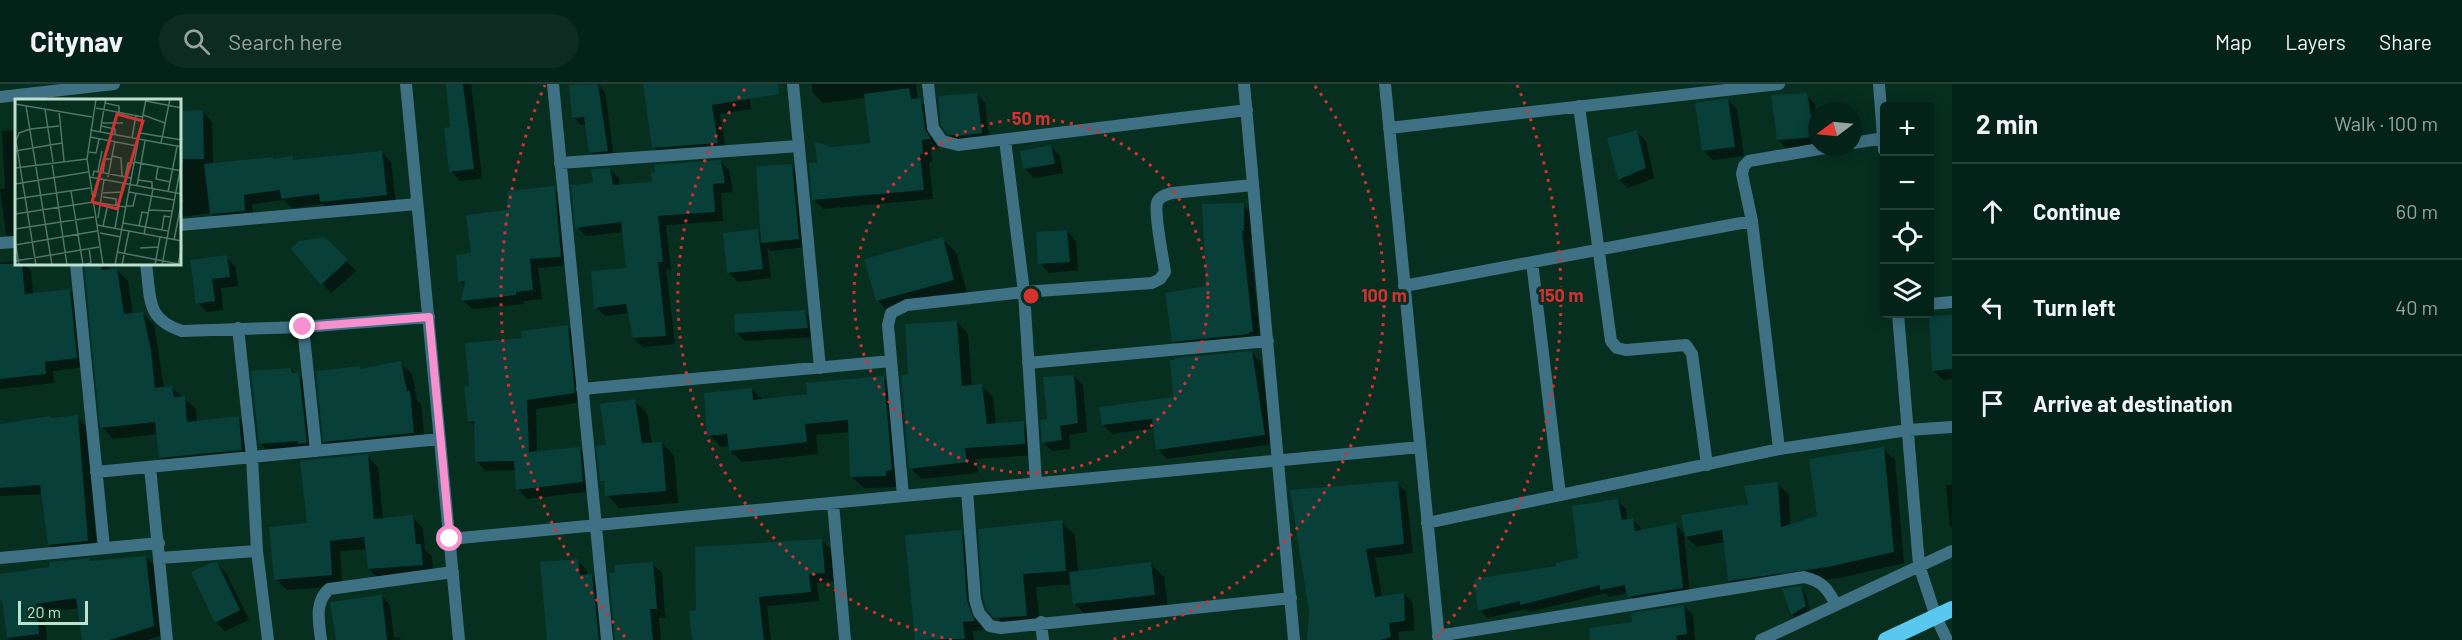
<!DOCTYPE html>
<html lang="en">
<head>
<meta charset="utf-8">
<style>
	:root { --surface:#042318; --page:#0d2b21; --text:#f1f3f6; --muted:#97a4a2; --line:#254037 }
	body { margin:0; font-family:Barlow,sans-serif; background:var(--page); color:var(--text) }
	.controls { position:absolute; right:18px; top:18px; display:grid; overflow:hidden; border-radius:6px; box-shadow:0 3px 15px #0003 }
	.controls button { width:54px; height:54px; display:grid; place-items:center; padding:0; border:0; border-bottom:2px solid var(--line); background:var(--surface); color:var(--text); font:30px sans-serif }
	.compass { position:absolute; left:1808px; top:18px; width:54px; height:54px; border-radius:50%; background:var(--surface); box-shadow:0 3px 15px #0003; rotate:254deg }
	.scale { position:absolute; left:18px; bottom:15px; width:70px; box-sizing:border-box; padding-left:6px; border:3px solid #bee0cf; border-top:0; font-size:16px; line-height:21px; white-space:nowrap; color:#bee0cf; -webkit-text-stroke:4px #062f20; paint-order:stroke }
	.stop { position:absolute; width:18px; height:18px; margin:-14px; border:4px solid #f790ce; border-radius:50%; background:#fff }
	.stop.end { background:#f790ce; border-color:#fff; box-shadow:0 2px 6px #0008 }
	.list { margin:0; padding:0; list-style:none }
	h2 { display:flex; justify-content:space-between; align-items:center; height:78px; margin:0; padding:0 24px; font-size:26px }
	h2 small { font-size:20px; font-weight:400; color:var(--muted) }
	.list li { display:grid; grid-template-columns:39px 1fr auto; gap:18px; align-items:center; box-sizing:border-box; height:96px; padding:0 24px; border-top:2px solid var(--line) }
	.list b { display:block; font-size:22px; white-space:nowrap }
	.list em { font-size:20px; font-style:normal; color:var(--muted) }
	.icon { flex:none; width:33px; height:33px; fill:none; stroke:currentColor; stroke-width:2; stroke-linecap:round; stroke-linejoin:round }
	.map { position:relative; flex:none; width:1952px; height:556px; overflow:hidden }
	header { display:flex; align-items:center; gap:36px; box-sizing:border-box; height:84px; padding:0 30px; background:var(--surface); border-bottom:2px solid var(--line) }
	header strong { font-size:28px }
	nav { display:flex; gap:33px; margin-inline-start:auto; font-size:21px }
	.search { width:420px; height:54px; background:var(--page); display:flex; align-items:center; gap:15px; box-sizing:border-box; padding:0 21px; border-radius:33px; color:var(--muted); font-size:22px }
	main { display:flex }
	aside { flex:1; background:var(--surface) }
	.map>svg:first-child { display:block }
	.shadow { fill:#0007 }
	.building { fill:#083f39 }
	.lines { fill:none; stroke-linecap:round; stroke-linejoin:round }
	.minor { stroke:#3f7184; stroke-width:12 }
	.trunk { stroke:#5ac8ee; stroke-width:16 }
	.route { stroke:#f790ce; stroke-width:8 }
	.ring { fill:none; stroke:#d53130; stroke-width:3; stroke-dasharray:3 6 }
	.inset-road { fill:none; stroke:#507666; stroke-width:1.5 }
	.view { fill:#d53130; fill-opacity:0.15; stroke:#d53130; stroke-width:3 }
	.inset-edge { fill:none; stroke:#bee0cf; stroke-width:3 }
	.centre { fill:#d53130; stroke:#062f20; stroke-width:3 }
	.ring-label { font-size:18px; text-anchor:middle; font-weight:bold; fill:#d53130; stroke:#062f20; stroke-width:6; stroke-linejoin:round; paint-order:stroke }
</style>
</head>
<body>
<header>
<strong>Citynav</strong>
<div class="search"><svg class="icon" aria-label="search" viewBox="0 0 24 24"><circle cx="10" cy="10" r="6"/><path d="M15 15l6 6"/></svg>Search here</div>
<nav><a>Map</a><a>Layers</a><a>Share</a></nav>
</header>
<main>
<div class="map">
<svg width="1952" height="556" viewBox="0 0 1952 556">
	<rect width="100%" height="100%" fill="#062f20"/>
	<path class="shadow" d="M447 0H471L482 94 460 97 451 87 452 45Z
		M598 0 605 8 614 74 597 75 590 68 586 40 581 41 574 34Z
		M644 0H748L751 25 720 30 726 68 662 72 653 63Z
		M812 0H916L918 16 930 25 934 56 938 64 931 65 932 78 929 79 933 115 823 125 814 116 819 80 832 64 872 60 866 14 823 19 813 9Z
		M976 10 985 19 990 58 958 59 948 49Z
		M1806 11 1815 20 1817 62 1787 65 1778 56Z
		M1728 16 1737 25 1744 72 1713 76 1704 67Z
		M180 28H203L212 38 213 80 272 74 274 76 292 74 296 77 382 68 391 78 396 120 331 127 323 120 292 124 284 116 252 120 254 136 221 139 211 129 180 133Z
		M16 46V159L6 150 0 105 5 104 2 47Z
		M1637 48 1646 57 1654 94 1628 104 1619 95Z
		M1051 63 1060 72 1063 89 1034 94 1025 85Z
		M720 77 729 86 733 108 721 109 723 137 666 141 671 186H666L675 260 643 263 634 254 629 229 605 232 596 223 627 185 623 148 586 152 577 143 595 100 610 85 619 94 620 102 653 100Z
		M792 82 800 90 806 163 770 167 767 163 771 194 738 198 729 189 757 147 762 152Z
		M554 104 563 113 570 181 538 184 542 215 524 217V220L472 225 463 216 465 203 460 197 473 171 510 127Z
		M1243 121 1252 129V155H1250L1260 256 1182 266 1174 257 1208 204Z
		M1067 147 1076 157 1078 186 1049 189 1040 179Z
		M324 155 356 187 331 209 293 165Z
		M942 155 956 168 967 209 891 230 877 216Z
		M226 173 235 182 238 202 221 204 223 226 207 228 198 219 192 177Z
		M16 177V180H24L31 186 33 210 70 206 79 216 86 283 53 287 54 299 0 305V179Z
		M86 180H106L111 186 116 185 128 197 133 231 142 229 154 241 164 304H172L196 325 197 338 239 334 250 345 253 377 172 385 160 373 158 350 113 355 102 343Z
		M804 228 813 237 816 253 745 257 736 248Z
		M1952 232V295L1943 296 1933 286Z
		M957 238 968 250 972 303 982 302 993 313 996 340 1023 339 1035 350 1036 371 976 375 978 389 922 395 910 384 909 292Z
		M568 243 577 252 583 318 536 325 537 368 579 365 589 374 592 407 527 415 518 405 516 386 486 387 477 378 476 344 469 337 471 303 524 255Z
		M1251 268 1261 278 1274 360 1167 375 1158 365 1155 344 1112 350 1103 341 1175 314Z
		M400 279 412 290 417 316 421 320 425 360 336 369 325 357 359 284 361 286Z
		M291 285 308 299 315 368 270 369 260 359Z
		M1074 292 1083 302 1087 348 1069 351 1070 365 1052 367 1043 358 1048 337Z
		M884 294 896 306 898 403 864 404 852 393 850 348 816 351 818 370 742 378 730 366 729 362 721 363 709 351 752 305 763 316 809 311Z
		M634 317 647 329 652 360 662 359 674 372 678 419 619 424 607 411 606 401 601 396Z
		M77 333 86 342 97 466 58 470 49 461 43 410 0 412V342Z
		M1884 365 1895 376 1904 479 1840 494 1740 507 1729 496 1725 458 1697 463 1684 450 1690 512 1637 520 1628 509 1609 513 1606 509 1529 528 1526 525 1487 534 1480 526 1558 483 1580 475 1618 417 1626 425 1627 436 1632 435 1640 443 1641 447 1676 441 1686 451 1750 421 1778 400 1789 411 1790 441 1819 433Z
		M367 372 378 383 383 436 412 433 423 444 425 466 432 472 433 492 380 496 369 485 367 465 340 467 342 502 287 506 276 495 308 441Z
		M1397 399 1406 408 1413 469 1375 474 1382 513 1404 510 1413 520 1414 546 1398 548 1399 556H1308Z
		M1946 401H1952V444L1950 442Z
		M1061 438 1075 451 1078 488 1150 479 1164 493 1168 524 1088 533 1075 520 1072 500 1036 503 1040 545 1012 548 988 524Z
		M961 448 970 457 975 527 983 546 972 547 974 556H916L907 453Z
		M822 456 831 466 834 497 817 499 819 517 767 522 771 556H694L698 527Z
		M146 473 155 482 163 551 147 556H83L79 524 44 529 47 556H9L0 491 51 484 89 475 92 478Z
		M578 477 587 486V492H592L601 501 606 556H549Z
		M652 479 662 489 665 534H659L661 556H616Z
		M217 480 226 489 249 536 225 547 216 538Z
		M1801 503 1805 508 1810 527 1796 535 1792 530 1784 506Z
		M382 512 390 521 394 554 399 553 402 556H336Z
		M1684 522 1693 531 1695 556H1600L1634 540Z"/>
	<path class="building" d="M446 0H463L474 85 449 88 444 44 450 43Z
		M598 0 608 67 589 69 584 33 572 34 569 1Z
		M643 0H778L779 10 712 21 718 59 652 64Z
		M909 4 911 15 921 14 925 45 931 55 922 56 923 70H920L924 106 812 116 809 79H817L815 58 832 63 870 59 864 10Z
		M977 9 982 49 957 52 947 50 941 41 938 12Z
		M1807 9 1815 53 1777 56 1771 11Z
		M1728 14 1735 63 1702 67 1695 19Z
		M203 26 204 75H180V27Z
		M1637 46 1646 84 1618 96 1607 54Z
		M1051 61 1055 80 1023 85 1020 67Z
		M382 67 387 111 320 118 319 110 281 115 280 106 244 111 245 127 210 130 204 80 273 73V75L293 72V76Z
		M721 76 725 99 713 100 715 128 658 132 663 178H658L666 252 633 254 626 220 594 224 591 187 626 184 621 138 575 144 571 101 593 99 591 85 610 84 613 101 652 98 651 89 655 88 654 81Z
		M792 80 799 155 761 159 756 82Z
		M555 102 561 173 530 175 533 206 516 208V211L461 217 465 197 458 198 456 171 471 169 466 131 508 126 507 107Z
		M1244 119V147H1242L1253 248H1249V250L1172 258 1165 209 1206 202 1202 120Z
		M758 145 763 185 727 189 723 149Z
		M1067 146 1070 178 1038 180 1036 148Z
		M325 153 348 176 321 201 291 165 299 157Z
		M943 153 954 196 876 217 864 175Z
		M227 171 230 193 212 195 215 217 196 220 190 176Z
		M0 180H22L25 210 70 205 77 274 45 278 46 290 0 295Z
		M84 180H101L102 186 117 184 124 230 143 228 151 267 155 304 172 302 174 313 185 312 187 338 239 332 242 366 159 374 155 338 100 344Z
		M805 226 808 244 735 249 734 230Z
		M1952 231V285L1932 287 1929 232Z
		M957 237 962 302 982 300 987 340 1024 337 1025 360 965 364 967 378 909 385 901 291 908 290 905 240Z
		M568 241 575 309 527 316 529 368 580 363 583 398 516 406 514 377 475 378 474 337 468 338 464 302H469L465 259 522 254 521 247Z
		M1252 267 1265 351 1156 366 1152 335 1102 341 1099 323 1173 313 1170 276H1175V274Z
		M401 277 407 307H410L414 349 323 358 316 287 360 282V285Z
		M291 284 292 289 299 288 307 359 298 360V357L259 360 251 287Z
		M1074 291 1078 339 1060 342 1062 356 1042 359 1040 336 1047 335 1043 293Z
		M884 292 892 386 886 387V392L850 393 848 336 805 340 807 358 729 367 727 350 707 352 704 309 752 304 753 316 807 310 806 299Z
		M635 315 642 359 662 358 666 407 605 412 604 397H600L596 362 606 361 600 320Z
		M78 331 88 457 48 461 40 401 0 404V340L50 332 51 334Z
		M1884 363 1894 468 1828 483 1728 497 1722 446 1685 453 1681 431 1748 420 1744 402 1778 398 1781 443 1817 432 1809 375Z
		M368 370 374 435 413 431 416 460H421L423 481 368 485 364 453 330 457 332 491 274 496 269 443 307 439 300 377Z
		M1398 397 1404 460 1366 465 1375 513 1404 509 1405 537 1389 539 1391 553 1381 556H1307L1309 528 1290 406Z
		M1618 415 1622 436 1633 434 1635 447 1676 439 1683 504 1627 513 1625 501 1600 506V501L1520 521V517L1478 527 1474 495 1556 482V479L1578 474 1572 422Z
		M1062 436 1066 487 1023 490 1027 532 994 534 986 525 983 514 978 445Z
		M962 446 967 517 975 537 963 538 965 555 915 556 905 451Z
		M822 455 825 489 809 490 811 508 759 513 764 556H692L689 527 696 526 695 463Z
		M146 472 154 542 110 556H82L76 514 36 520 39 550 7 554 2 516H0V490L49 483V478L90 474V477Z
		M578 475 580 491 592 490 599 556H547L540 478Z
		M217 478 240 526 215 539 191 488 211 479Z
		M653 478 657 525H650L653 556H615L609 489H615L614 481Z
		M1151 478 1155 511 1073 520 1069 488Z
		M1801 502 1806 522 1791 531 1782 505Z
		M382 511 387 556H336L330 518Z
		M1684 521 1687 550 1676 552 1677 556H1590L1589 544 1632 538 1631 529Z"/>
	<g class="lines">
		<path class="minor" d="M406 0 459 556
			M553 0 607 556
			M793 0 820 284
			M928 0 933 44 942 57 958 61 1247 26
			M1244 0 1294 556
			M1385 0 1439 556
			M1879 0 1884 66
			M0 13 114 0
			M1579 22 1611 257 1617 264 1626 266 1686 261 1692 270 1707 381
			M1389 44 1779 0
			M1005 56 1024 208 1036 399
			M1853 59 1884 54
			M560 79 799 62
			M180 141 417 120
			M0 159 16 158
			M1532 178 1560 411
			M76 180 104 464
			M146 180C151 214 145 235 182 247L303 243 429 233
			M1404 202 1752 137
			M1930 220 1952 218
			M1898 230 1919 481 1936 533 1947 556
			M303 243 316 367
			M238 244 252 373 257 467 268 556
			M1028 279 1268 257
			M582 305 891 277
			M1779 365 1752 137 1742 90 1744 82 1749 77 1831 63
			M150 383 167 556
			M96 388 440 355
			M967 406 975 516 979 529 990 542 1001 544 1291 514
			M903 412 888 241 891 229 907 221 1024 208 1152 199 1160 195 1165 188C1163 173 1154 131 1157 119 1159 112 1166 111 1172 109L1253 101
			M833 419 845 556
			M1427 439 1779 365 1908 346 1952 343
			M450 455 1420 363
			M0 474 159 459
			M160 474 257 467
			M1041 538 1043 556
			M1438 552 1804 493C1822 497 1828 505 1836 521
			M321 556C319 537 314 519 329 505L453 488
			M1761 556 1952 467"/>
		<path class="trunk" d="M1886 556 1952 525"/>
	</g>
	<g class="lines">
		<path class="route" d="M303 243 429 233 450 455"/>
	</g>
	<g class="ring">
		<circle cx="1031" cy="212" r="177"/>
		<path d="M952 556A353 353 0 0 1 747 2M1315 2A353 353 0 0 1 1110 556"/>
		<path d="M625 553A530 530 0 0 1 545 1M1517 1A530 530 0 0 1 1437 553"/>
	</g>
	<g transform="translate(15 15)">
		<rect width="166" height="166" fill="#062f20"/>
		<path class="inset-road" d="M81 0 72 60 88 166M91 0 90 4 104 7V13M131 2 167 9M0 5 77 18M11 7 37 166M81 9 128 18M30 10 38 63M44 12 49 62M128 16 150 24M87 24H108M86 27 100 30V36M15 30 4 34 1 42 21 166M15 30 44 27M75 31 167 48M85 33 90 4M125 34 167 41M75 38 122 47M117 39 121 16M146 44 155 0M0 52 47 44M74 53 81 54 84 40M97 57 106 59 107 77M119 63 167 72M37 64 52 166M143 68 141 80 155 83M0 69 72 60M83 72 87 52M88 74 90 60H97M78 77 79 72 116 79M75 78 167 95M93 78 100 42M110 78 113 64H119M123 81 137 83V89M0 85 73 73M122 87 130 42M56 92 68 166M114 93 159 101M153 93 162 48M88 94 106 93M80 98 84 80M88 98 101 100V106M0 100 75 89M111 107H118L121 94M134 111 157 112M0 115 78 103 111 108M83 119 89 81M108 124 153 132M82 126 167 142M88 127 93 105M124 127 127 113 133 114M100 129 108 84M0 130 79 118M147 131 149 117 155 118M85 134 106 138M129 135 138 90M0 140 4 166M159 141 167 101M0 146 82 132M125 149 143 148M102 153 164 165M0 162 84 148M68 166 76 164 74 149M100 166 131 0M107 166 114 132M140 166 145 138M147 166 167 61M163 166 167 146"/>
		<path class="view" d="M102 15 128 22 102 110 77 103Z"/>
		<rect width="166" height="166" class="inset-edge"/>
	</g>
	<circle cx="1031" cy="212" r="9" class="centre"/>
	<g class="ring-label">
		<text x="1031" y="41">50 m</text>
		<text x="1384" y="218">100 m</text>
		<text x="1561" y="218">150 m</text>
	</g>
</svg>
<div class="controls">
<button>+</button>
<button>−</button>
<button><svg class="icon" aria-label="locate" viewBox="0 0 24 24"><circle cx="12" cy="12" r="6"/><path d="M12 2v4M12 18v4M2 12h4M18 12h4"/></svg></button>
<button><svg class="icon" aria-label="layers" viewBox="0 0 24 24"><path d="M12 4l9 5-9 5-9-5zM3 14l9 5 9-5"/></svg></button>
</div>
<svg class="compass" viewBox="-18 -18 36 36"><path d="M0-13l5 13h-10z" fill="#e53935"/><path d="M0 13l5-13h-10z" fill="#97a4a2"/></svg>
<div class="scale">20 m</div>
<div class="stop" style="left:450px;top:455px"></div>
<div class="stop end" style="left:303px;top:243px"></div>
</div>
<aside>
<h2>2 min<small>Walk · 100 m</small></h2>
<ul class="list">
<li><svg class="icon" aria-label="ahead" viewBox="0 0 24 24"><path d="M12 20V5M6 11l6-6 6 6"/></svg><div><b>Continue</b></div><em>60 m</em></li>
<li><svg class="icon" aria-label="left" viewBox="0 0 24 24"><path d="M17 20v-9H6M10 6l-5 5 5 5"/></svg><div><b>Turn left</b></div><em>40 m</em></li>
<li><svg class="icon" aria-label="arrive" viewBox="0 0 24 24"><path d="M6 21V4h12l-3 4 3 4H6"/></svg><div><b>Arrive at destination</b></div></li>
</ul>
</aside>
</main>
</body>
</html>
